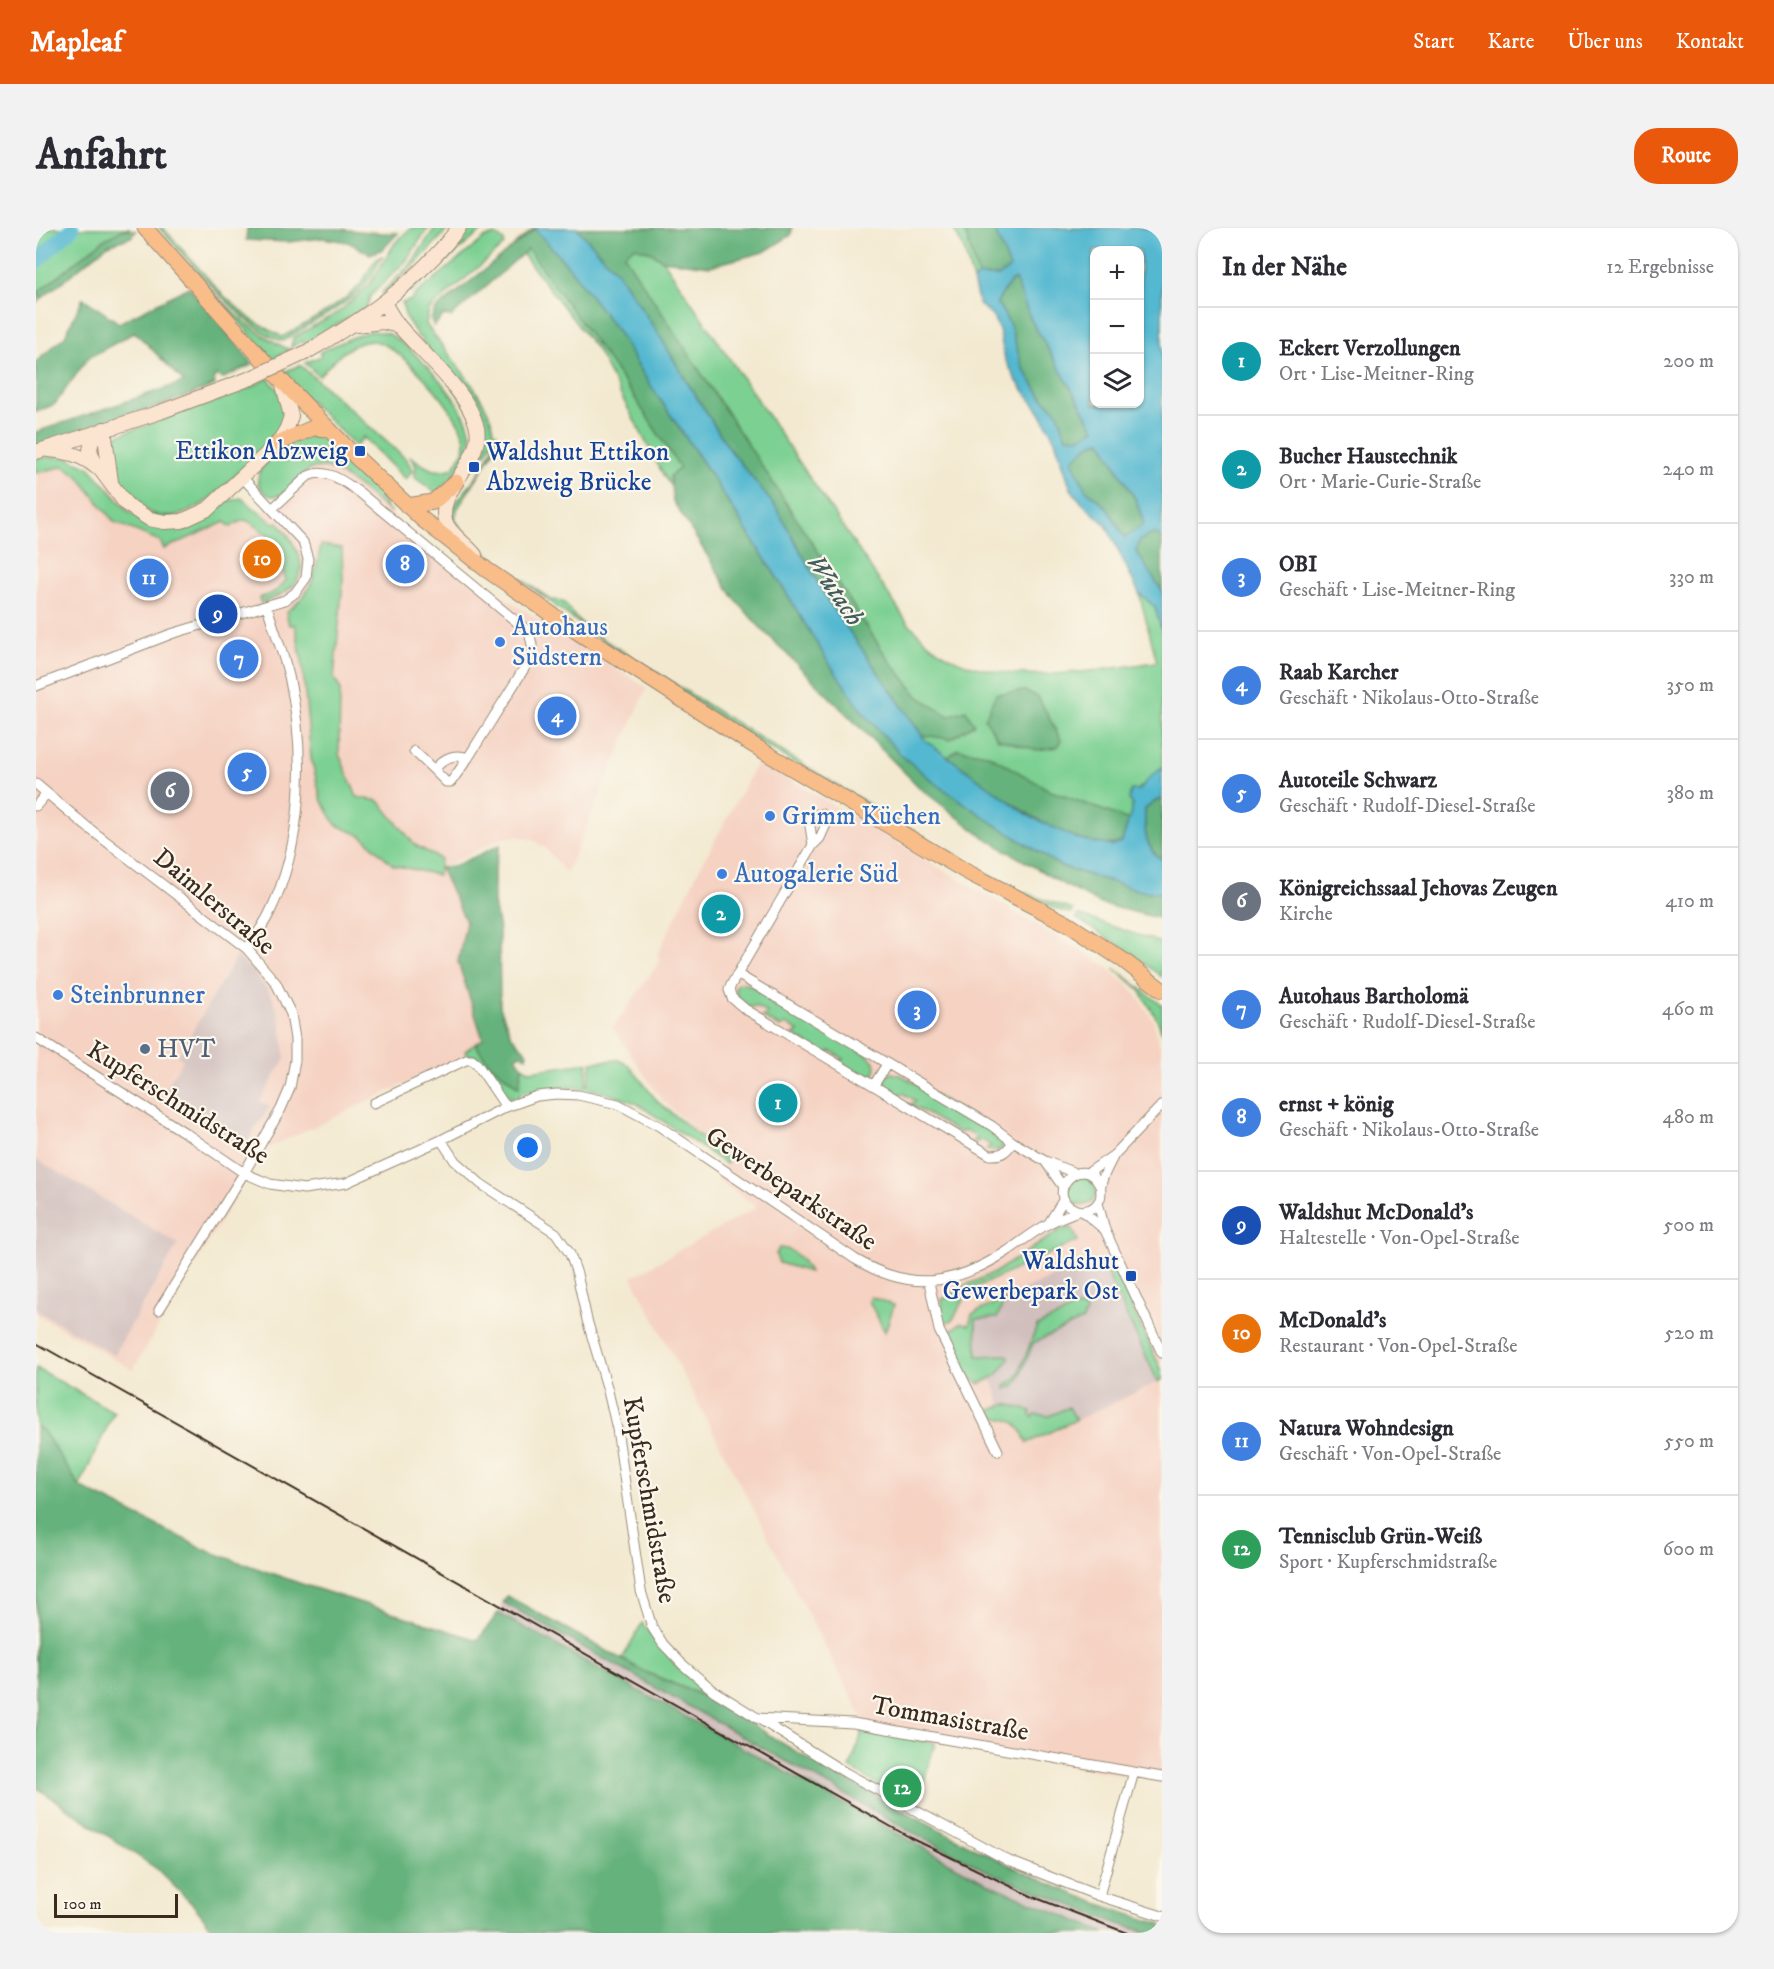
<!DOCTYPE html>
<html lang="de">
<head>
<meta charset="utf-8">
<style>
	:root { --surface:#fff; --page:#f2f2f3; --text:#2b2b33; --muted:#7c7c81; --line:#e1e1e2; --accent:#ea580c }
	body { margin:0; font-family:"IM FELL DW Pica",serif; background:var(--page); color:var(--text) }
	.controls { position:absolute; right:18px; top:18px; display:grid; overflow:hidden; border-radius:12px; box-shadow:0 2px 4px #0004 }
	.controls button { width:54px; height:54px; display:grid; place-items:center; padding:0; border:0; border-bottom:2px solid var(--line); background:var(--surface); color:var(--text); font:30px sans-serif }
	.scale { position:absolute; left:18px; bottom:15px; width:124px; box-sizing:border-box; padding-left:6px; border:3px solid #3b2a1e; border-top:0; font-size:16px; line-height:21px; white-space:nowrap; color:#3b2a1e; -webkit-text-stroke:4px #fbf7ec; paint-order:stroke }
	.you { position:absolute; left:492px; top:920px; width:21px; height:21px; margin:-15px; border:4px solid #fff; border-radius:50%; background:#1a73e8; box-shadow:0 0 0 9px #1a73e833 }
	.badge { display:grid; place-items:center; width:39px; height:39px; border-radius:50%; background:var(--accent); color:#fff; font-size:20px; font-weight:700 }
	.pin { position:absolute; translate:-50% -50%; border:3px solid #fff; box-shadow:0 2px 6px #0006 }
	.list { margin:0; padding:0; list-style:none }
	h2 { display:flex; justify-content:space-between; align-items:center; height:78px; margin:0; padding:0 24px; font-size:26px }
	h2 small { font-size:20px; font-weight:400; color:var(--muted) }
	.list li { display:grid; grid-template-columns:39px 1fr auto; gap:18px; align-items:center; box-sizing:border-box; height:108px; padding:0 24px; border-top:2px solid var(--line) }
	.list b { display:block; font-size:22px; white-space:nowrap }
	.list p { margin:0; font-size:20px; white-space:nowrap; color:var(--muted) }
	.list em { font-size:20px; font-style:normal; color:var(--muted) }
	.icon { flex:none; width:33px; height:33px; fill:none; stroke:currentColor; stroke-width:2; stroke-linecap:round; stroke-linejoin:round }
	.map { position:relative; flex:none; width:1126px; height:1705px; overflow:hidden; border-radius:24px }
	header { display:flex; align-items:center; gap:36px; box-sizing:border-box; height:84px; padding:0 30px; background:var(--accent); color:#fff }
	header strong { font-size:28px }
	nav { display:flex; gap:33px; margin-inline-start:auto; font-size:21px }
	.intro { display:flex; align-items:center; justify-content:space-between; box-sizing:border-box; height:144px; padding:0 36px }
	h1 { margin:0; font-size:42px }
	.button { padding:15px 27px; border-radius:24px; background:var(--accent); color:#fff; font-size:21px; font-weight:700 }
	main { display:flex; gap:36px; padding:0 36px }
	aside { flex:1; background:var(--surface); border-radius:24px; box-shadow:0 2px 4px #0004 }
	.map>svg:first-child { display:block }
	.built { fill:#f5d2c2 }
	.industrial { fill:#d1bfbd }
	.green { fill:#7cd092; stroke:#5c7d58; stroke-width:1.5 }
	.forest { fill:#65b27c; stroke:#506e4d; stroke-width:1.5 }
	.water { fill:#52b8d0; stroke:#467177; stroke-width:1.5; fill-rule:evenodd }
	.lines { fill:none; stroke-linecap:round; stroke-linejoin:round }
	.river { stroke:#52b8d0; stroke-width:15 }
	.minor-casing { stroke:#978a77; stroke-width:11 }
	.secondary-casing { stroke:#978a77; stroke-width:16 }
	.primary-casing { stroke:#978a77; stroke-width:17 }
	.minor { stroke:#fff; stroke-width:9 }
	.secondary { stroke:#fce5d0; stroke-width:14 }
	.primary { stroke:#f8bd89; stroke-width:15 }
	.rail { stroke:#3b2a1e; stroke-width:2 }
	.secondary-bridge-casing { stroke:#978a77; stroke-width:16; stroke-linecap:butt }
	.secondary-bridge { stroke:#fce5d0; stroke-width:14 }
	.transit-dot { fill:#1a4fb4; stroke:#fbf7ec; stroke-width:2 }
	.shop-dot { fill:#3f7fe0; stroke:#fbf7ec; stroke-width:2 }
	.service-dot { fill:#5c6f8a; stroke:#fbf7ec; stroke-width:2 }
	.labels { text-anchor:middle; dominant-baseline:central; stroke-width:4.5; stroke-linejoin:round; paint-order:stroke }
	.transit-label { font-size:26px; fill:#164399; stroke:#fbf7ec; text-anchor:end }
	.shop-label { font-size:26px; fill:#366cbe; stroke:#fbf7ec; text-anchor:start }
	.street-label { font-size:26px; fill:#3b2a1e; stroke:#fbf7ec }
	.service-label { font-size:26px; fill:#4e5e75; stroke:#fbf7ec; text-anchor:start }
	.water-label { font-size:27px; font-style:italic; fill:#435c5c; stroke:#fbf7ec }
</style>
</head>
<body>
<header>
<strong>Mapleaf</strong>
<nav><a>Start</a><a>Karte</a><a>Über uns</a><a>Kontakt</a></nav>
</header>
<div class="intro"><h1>Anfahrt</h1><a class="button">Route</a></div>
<main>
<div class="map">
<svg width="1126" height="1705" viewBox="0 0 1126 1705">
	<rect width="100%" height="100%" fill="#fbf7ec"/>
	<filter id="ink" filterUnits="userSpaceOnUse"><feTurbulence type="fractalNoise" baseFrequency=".0167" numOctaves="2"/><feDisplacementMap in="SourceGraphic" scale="12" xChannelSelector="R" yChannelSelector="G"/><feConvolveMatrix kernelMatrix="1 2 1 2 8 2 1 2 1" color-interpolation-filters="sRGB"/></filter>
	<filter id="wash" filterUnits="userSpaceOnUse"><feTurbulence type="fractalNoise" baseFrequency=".008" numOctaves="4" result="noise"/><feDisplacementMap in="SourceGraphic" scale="24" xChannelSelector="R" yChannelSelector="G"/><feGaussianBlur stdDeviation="1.35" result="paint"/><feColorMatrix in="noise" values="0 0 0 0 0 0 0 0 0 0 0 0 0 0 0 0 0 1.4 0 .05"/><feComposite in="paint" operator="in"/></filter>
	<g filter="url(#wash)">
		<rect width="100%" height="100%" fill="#f3e9d0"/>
		<path class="built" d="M6 229 164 292 192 273 199 270H205L226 285 269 244 277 240H290L302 245 327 263 415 337 436 346 458 363 611 460 530 645 510 621 498 612 479 608 464 611 404 640 430 694 422 734 447 811 429 823 431 827 226 923 97 1142 0 1086V231Z
			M722 533 1069 737 1099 764 1117 792 1126 827V869L1122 874 1126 878V1554L827 1502V1491L596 1049 721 979 681 951 692 932 625 871 577 800 625 731 621 727 660 647Z"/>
		<path class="industrial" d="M201 728 217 743 236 768 244 790 249 827V831L224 873 233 879 208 918 126 866 147 832 142 828Z
			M0 931 142 1016 78 1127 0 1082Z
			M1065 1032 1122 1154 991 1215 981 1196 974 1192 965 1191 960 1179 965 1176 957 1155 955 1152 949 1155 928 1109 936 1086 1036 1040 1044 1042Z
			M467 1374 876 1604 953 1644 1082 1696 1114 1705H1069L951 1655 462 1385Z"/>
		<path class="green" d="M0 0H94V2L88 1 2 65 6 70 0 75Z
			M123 0H127L186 66 216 92 246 109C272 94 303 79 324 57 332 48 335 33 346 28V29C341 37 337 46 332 53 310 80 275 93 248 113 212 106 149 28 123 0Z
			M375 0H392L370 33 334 68 331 79 269 116 267 113 255 119 257 110 304 83 334 56 359 15Z
			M399 0H413L377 39 346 67 347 63 375 36Z
			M428 0H449L374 64 371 63 397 40Z
			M498 0H582L603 20 613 23 627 32 871 394C879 401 886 410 894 416 952 464 1052 443 1121 434L1103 365 1119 379 1126 404V540C1119 546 1105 561 1099 563L1095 584H1126V689L727 393 628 248 561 122 479 16Z
			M917 0H928L942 48 937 53 928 21Z
			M460 7 468 13V17L393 82 390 96C409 124 455 172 458 204 458 212 454 219 450 226L444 225 445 201 386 113 387 111 385 109 383 110 370 90 366 75 375 72 380 66 450 9Z
			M158 43C188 77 213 103 254 122L236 131Z
			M335 103C341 104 347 104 353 106 378 119 438 183 435 213 432 233 414 252 400 265L378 249 380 238 374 228C390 239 398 247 417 240 422 233 429 223 429 215 429 189 362 113 336 113 313 114 297 133 283 148L269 135 285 128 284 124C301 116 317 108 335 103Z
			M264 137 371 232 376 242 372 249 369 251 327 209 321 217H318L246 145Z
			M232 150C240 160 252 172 250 186 247 207 225 222 211 236 181 265 142 311 99 275 88 266 81 255 78 241 75 229 71 216 82 207L182 172 210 159 211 161Z
			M461 204 462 217 421 281 419 291C436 321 487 351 515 372 532 372 530 379 539 389 556 407 589 424 611 438 726 513 844 584 964 653L984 663 1037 682 1036 685C1025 685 997 671 984 667L714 509 565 412 421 304 413 282V279L416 280C432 258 458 232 461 204Z
			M267 206 289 207 348 266 345 270 350 274 348 277 355 285C339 273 308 244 290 240 263 235 259 266 239 268 232 269 228 265 224 259 212 240 253 214 267 206Z
			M6 229H30L53 239 94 285 164 292 192 273 205 270 237 295 242 294C274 333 277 357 225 375L223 370C235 366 243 363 250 352L241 324 233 308 212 293 207 292 194 299 189 294 128 321 124 313 78 294 43 249 28 238 0 245V231Z
			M285 317 306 320 307 353 298 450 304 460 303 526 321 569 343 573 379 617 404 631 402 647 357 637 326 608 300 597 285 571 275 530 266 433 259 397H253L250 384C278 364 278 349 285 317Z
			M1042 687 1126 715V749L1092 723 1040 690Z
			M1078 740 1126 777V805L1121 791 1103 761Z
			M706 755 714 757 832 827C839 834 843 837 837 847 825 849 813 840 802 834L808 831 795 823 789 826 757 807 763 804 750 796 744 799 726 789 732 785 719 778 713 780C705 773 697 768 700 757Z
			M439 816 452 834 482 859 486 838 494 843 552 835 550 856 552 857 556 834 582 832 593 837 622 874 693 932 690 936 600 875C583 869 564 862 546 860 526 858 505 861 485 865L483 869 477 870C460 862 452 842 440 828L431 827 429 823Z
			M856 845 867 848 960 904 968 917 964 922 956 923 950 921 955 918 946 912 939 915 936 913 942 910 930 902 923 905 874 876 880 873 867 865 861 868 853 862 848 854 851 847Z
			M1032 963a14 14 0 1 1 28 0a14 14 0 1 1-28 0Z
			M1036 1000 1042 1013 925 1066 928 1073C921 1079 921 1089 914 1094H909L905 1091 906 1071 910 1070 926 1059 958 1045 1026 1001Z
			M743 1020C758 1020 767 1032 773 1044L743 1035 740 1026Z
			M1078 1041 1126 1143V1152L1122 1154 1070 1043Z
			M835 1069 858 1077 849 1104 833 1073Z
			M969 1071 961 1090 940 1091 941 1128 970 1127 972 1128 973 1131 961 1147 944 1156C926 1147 920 1127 911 1110L913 1104 925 1095 933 1097 936 1086Z
			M1040 1080 1049 1081 1050 1085 1047 1092 997 1115 983 1151 980 1156 970 1161 969 1157 979 1151 982 1147 1001 1098Z
			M0 1140 78 1184 43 1259 8 1204 0 1197Z
			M970 1176 995 1183 994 1187 997 1189 999 1186 1013 1188 1033 1179 1040 1192 991 1215C986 1206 983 1194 972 1192 965 1190 962 1191 956 1188L955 1182Z
			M606 1395 642 1440 677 1469 675 1471 607 1443 586 1431Z
			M827 1502 899 1515 880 1580 814 1540Z"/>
		<path class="forest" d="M211 0 304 1 343 5H362L347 21 334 26 312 14 286 10 252 14 210 12Z
			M541 0H756L755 7 728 24 674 38 627 32 613 23 598 19 588 27 850 428 883 469 912 488 930 482 938 496 915 511 886 507 791 371 741 281 694 222 649 151 622 105 582 45Z
			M928 0H958L974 40 963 48H942Z
			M88 1 100 3 95 9 72 17 6 70 2 64 69 11Z
			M499 1 533 39 582 104 611 152 668 236 740 348 792 432 826 483 865 527 899 555 960 597 1024 638 1105 663 1126 665V691L1065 676 1025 655 946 608 884 560 720 395 698 370 637 273 634 248 644 240 595 164 492 21 415 89 408 87 398 98 395 92 399 82Z
			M979 51 995 92 1059 201 1043 210 1030 209 1022 185 1005 168 986 138 974 97 961 74C968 66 969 57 979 51Z
			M153 59 217 136 186 151 180 147 178 150 179 157 138 173 0 218V204L148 154 99 104 52 130 19 176 0 184V134L29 108 47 70 83 95Z
			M1065 212 1100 272 1108 296 1089 310 1071 280 1049 261 1036 232 1053 217Z
			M1119 305 1126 310V364L1100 323 1104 312Z
			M989 463 1002 469 1025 512 1021 519 1001 522 962 511 949 491 960 466Z
			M922 521 951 526 1015 563 1093 592 1086 614C1042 632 948 555 912 529Z
			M1122 572H1126V632C1108 620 1108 601 1109 581Z
			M464 617 458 642V675L463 702 464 779 475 807 491 825 490 829 484 826 480 829 486 838 483 859 452 834 439 816 447 811 422 734 430 694 404 640 416 639Z
			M0 1197 8 1204 44 1259 172 1323 266 1356 442 1412 462 1385 951 1655 1069 1705H180L159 1679 121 1641 0 1559Z
			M471 1368 607 1443 674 1471 677 1469C739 1515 808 1551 876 1587 957 1630 1037 1672 1126 1696V1705H1114L1082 1696 953 1644 876 1604 467 1374Z"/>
		<path class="water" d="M498 0H541L582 45 622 105 649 151 694 222 741 281 791 371 890 513 995 589 1042 611 1076 618 1086 614 1097 577 1093 571 1095 562H1104L1113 550 1126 540V572H1121L1109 581C1108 601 1108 620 1126 632V665L1105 663 1024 638 960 597 899 555 865 527 826 483 791 432 740 348 668 236 611 152 582 104 533 39Z
			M958 0H1126V310L1119 305 1104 312 1100 323 1126 363V404L1119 379 1103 365 1070 297 1046 275 1035 261 1019 212 1004 184 980 152 969 131 963 101 957 89 943 76 937 53 942 48H963L974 40ZM1058 22H1104V176H1058ZM979 51 995 92 1059 201 1043 210 1030 209 1022 185 1005 168 986 138 974 97 961 74C968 66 969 56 979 51ZM1065 212 1100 272 1108 296 1089 310 1071 280 1049 261 1036 232 1053 217Z"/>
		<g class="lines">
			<path class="river" d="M0 34 36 0"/>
		</g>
	</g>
	<g filter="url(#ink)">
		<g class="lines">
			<g class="minor-casing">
				<path id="minor" d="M236 281 272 248C291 239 308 254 323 264L493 404 497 421 494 431 432 530C417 525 408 530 398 542L410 554H415L432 530
					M0 458 135 406 249 372 259 365 270 350 272 331 267 314 206 249
					M378 523 398 542
					M0 556 50 598 211 721 240 755 255 786 259 811V832L254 860 245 881 208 945 123 1082
					M0 578 10 566
					M211 721C219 709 227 698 233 686 268 615 270 524 253 448 247 425 238 402 231 378
					M701 746 956 898 977 914C971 923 966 928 954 927L709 781 696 770 693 762 695 757 777 617 784 610 792 592 786 586 777 587 773 592 777 617
					M0 810 151 906 208 945 234 956 268 961 310 955 405 912 470 879 501 868 521 866 542 867 582 876 623 898 819 1031C874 1064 917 1058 970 1024 984 1015 997 1004 1012 996 1021 991 1032 987 1042 983
					M838 857 851 836
					M338 875 430 832H436L441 836 470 879
					M405 912 419 933 445 956 520 1005 534 1026 541 1046 551 1092 571 1159 581 1201 605 1363 616 1399 627 1416 646 1436 678 1463 810 1545 973 1633 1063 1668 1126 1688
					M977 914 1009 933 1039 945
					M1009 933 1027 959
					M1052 945 1078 927 1126 877
					M1064 958C1047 923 1008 964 1036 980 1046 986 1059 982 1064 971 1066 966 1064 962 1065 958 1066 948 1074 936 1078 927
					M1062 975 1069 1002 1126 1125
					M1046 983 1069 1002
					M1013 995 1028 971
					M893 1054 903 1102 962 1223
					M720 1490 817 1495 1126 1549
					M1063 1668 1098 1544"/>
			</g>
			<g class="secondary-casing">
				<path id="secondary" d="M348 75C353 83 357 91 363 98 386 125 433 164 441 200 448 234 395 267 411 297 417 308 431 317 439 327
					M321 97 346 94 363 98
					M269 125C330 90 378 57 423 0
					M68 201 56 212 54 222 58 233 90 276 113 291 129 294 146 293 172 281 242 215 251 200 255 188 246 153
					M68 201 75 254
					M12 222C32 224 44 226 60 239
					M0 224 124 184 215 150"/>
			</g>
			<g class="primary-casing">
				<path id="primary" d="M109 0 245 152 319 228 386 291 451 342 540 403 712 514 931 644 1032 696 1087 732 1126 762
					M242 215 277 200 292 201
					M371 278 397 274 420 254"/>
			</g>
			<use href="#minor" class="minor"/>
			<use href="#secondary" class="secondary"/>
			<use href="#primary" class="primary"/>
			<path class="rail" d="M0 1115 875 1610 995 1668 1091 1705"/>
			<g class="secondary-bridge-casing">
				<path id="secondary-bridge" d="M215 150 269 125"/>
			</g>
			<use href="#secondary-bridge" class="secondary-bridge"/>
		</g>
	</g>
	<g class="transit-dot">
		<rect x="318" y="217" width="12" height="12" rx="3"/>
		<rect x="432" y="233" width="12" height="12" rx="3"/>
		<rect x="1089" y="1042" width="12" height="12" rx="3"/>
	</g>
	<g class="shop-dot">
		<circle cx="464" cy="414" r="6"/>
		<circle cx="734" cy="588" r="6"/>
		<circle cx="686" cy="646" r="6"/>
		<circle cx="22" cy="767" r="6"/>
	</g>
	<circle class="service-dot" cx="109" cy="821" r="6"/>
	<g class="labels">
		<g class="transit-label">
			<text x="312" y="223">Ettikon Abzweig</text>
			<text x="450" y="224" text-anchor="start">Waldshut Ettikon<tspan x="450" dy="30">Abzweig Brücke</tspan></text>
			<text x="1083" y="1033">Waldshut<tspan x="1083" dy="30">Gewerbepark Ost</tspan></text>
		</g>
		<g class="shop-label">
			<text x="476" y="399">Autohaus<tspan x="476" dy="30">Südstern</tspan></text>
			<text x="746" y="588">Grimm Küchen</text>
			<text x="698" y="646">Autogalerie Süd</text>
			<text x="34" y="767">Steinbrunner</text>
		</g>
		<g class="street-label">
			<text transform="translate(178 674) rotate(40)">Daimlerstraße</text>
			<text transform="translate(142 875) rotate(32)">Kupferschmidstraße</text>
			<text transform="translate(755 961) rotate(34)">Gewerbeparkstraße</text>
			<text transform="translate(613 1272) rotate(80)">Kupferschmidstraße</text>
			<text transform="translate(914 1491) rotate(10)">Tommasistraße</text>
		</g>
		<g class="service-label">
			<text x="121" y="821">HVT</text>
		</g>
		<g class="water-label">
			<text transform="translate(799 362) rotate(56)">Wutach</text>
		</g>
	</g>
</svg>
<div class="controls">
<button>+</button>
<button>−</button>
<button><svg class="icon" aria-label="layers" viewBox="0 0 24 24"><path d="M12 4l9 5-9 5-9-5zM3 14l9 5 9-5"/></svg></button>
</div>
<div class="scale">100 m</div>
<div class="you"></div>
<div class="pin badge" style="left:742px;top:875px;background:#0f9aa8">1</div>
<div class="pin badge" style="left:685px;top:686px;background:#0f9aa8">2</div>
<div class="pin badge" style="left:881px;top:782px;background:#3f7fe0">3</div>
<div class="pin badge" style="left:521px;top:488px;background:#3f7fe0">4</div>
<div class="pin badge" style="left:211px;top:544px;background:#3f7fe0">5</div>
<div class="pin badge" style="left:134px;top:563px;background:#6b7280">6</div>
<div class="pin badge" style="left:203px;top:431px;background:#3f7fe0">7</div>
<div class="pin badge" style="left:369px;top:336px;background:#3f7fe0">8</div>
<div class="pin badge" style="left:182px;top:386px;background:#1a4fb4">9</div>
<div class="pin badge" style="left:226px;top:331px;background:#e8710a">10</div>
<div class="pin badge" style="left:113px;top:350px;background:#3f7fe0">11</div>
<div class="pin badge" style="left:866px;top:1560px;background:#2e9e5b">12</div>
</div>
<aside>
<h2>In der Nähe<small>12 Ergebnisse</small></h2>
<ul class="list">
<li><span class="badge" style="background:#0f9aa8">1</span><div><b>Eckert Verzollungen</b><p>Ort · Lise-Meitner-Ring</p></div><em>200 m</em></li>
<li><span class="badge" style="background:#0f9aa8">2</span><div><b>Bucher Haustechnik</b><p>Ort · Marie-Curie-Straße</p></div><em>240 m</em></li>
<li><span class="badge" style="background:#3f7fe0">3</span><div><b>OBI</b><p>Geschäft · Lise-Meitner-Ring</p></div><em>330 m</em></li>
<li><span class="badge" style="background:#3f7fe0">4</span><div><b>Raab Karcher</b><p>Geschäft · Nikolaus-Otto-Straße</p></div><em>350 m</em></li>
<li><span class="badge" style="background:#3f7fe0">5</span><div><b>Autoteile Schwarz</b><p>Geschäft · Rudolf-Diesel-Straße</p></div><em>380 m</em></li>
<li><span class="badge" style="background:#6b7280">6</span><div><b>Königreichssaal Jehovas Zeugen</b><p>Kirche</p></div><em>410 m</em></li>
<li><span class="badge" style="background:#3f7fe0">7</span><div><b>Autohaus Bartholomä</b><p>Geschäft · Rudolf-Diesel-Straße</p></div><em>460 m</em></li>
<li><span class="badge" style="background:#3f7fe0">8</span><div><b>ernst + könig</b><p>Geschäft · Nikolaus-Otto-Straße</p></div><em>480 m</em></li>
<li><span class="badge" style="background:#1a4fb4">9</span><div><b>Waldshut McDonald's</b><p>Haltestelle · Von-Opel-Straße</p></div><em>500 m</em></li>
<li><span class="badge" style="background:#e8710a">10</span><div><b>McDonald's</b><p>Restaurant · Von-Opel-Straße</p></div><em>520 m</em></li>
<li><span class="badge" style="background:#3f7fe0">11</span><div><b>Natura Wohndesign</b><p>Geschäft · Von-Opel-Straße</p></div><em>550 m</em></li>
<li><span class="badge" style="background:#2e9e5b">12</span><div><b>Tennisclub Grün-Weiß</b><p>Sport · Kupferschmidstraße</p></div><em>600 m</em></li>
</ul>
</aside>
</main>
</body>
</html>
